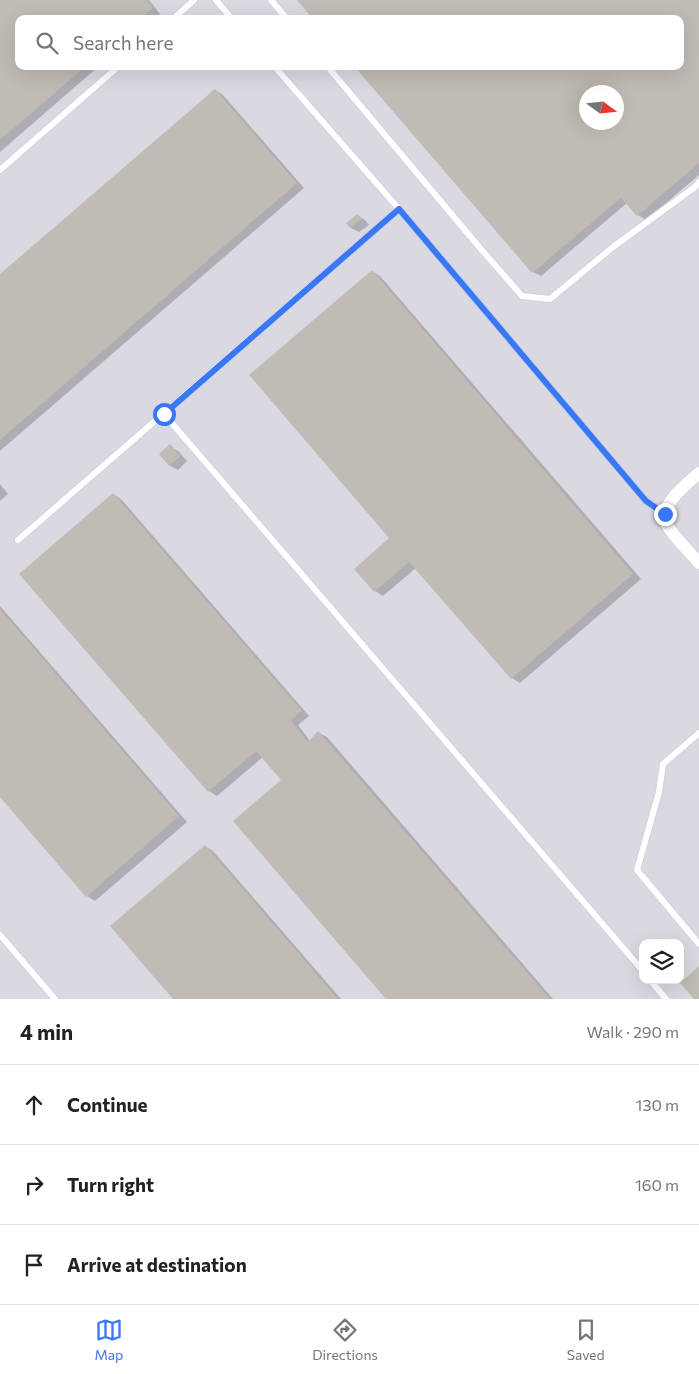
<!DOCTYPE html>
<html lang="en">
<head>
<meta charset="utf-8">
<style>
	:root { --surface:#fff; --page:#f6f6f6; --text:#222; --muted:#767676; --line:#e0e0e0; --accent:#3977f5 }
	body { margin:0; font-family:Commissioner,sans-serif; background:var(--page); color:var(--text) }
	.controls { position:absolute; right:15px; bottom:15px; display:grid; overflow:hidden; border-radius:10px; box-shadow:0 5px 20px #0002 }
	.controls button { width:45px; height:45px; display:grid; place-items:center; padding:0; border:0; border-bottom:1px solid var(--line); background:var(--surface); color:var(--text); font:25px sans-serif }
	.compass { position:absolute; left:579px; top:85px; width:45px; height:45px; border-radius:50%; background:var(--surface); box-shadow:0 5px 20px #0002; rotate:105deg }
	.stop { position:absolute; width:15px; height:15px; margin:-11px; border:4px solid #3977f5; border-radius:50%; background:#fff }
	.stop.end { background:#3977f5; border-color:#fff; box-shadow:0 1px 5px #0008 }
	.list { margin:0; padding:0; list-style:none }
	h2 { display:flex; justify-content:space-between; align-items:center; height:65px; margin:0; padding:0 20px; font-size:21px }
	h2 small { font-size:16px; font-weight:400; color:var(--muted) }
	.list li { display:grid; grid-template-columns:32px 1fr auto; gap:15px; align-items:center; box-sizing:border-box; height:80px; padding:0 20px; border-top:1px solid var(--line) }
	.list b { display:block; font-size:19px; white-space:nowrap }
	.list em { font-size:16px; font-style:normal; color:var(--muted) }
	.icon { flex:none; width:28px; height:28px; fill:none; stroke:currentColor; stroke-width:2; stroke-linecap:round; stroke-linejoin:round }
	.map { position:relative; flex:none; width:699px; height:999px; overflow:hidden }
	.search { position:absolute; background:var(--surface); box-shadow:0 5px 20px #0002; left:15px; right:15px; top:15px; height:55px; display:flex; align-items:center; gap:12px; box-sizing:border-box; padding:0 18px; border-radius:10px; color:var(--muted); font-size:19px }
	.sheet { height:305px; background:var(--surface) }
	nav { display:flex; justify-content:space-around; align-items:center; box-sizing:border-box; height:70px; border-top:1px solid var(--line); background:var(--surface); font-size:14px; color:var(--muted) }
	nav a { display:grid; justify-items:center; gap:2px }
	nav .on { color:var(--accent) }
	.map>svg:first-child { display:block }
	.industrial { fill:#dad9e1; fill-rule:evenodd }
	.shadow { fill:#0003; fill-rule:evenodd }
	.building { fill:#c0bbb4; fill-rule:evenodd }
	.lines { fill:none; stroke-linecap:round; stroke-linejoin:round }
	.service-casing { stroke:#cdd3e0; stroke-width:8 }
	.minor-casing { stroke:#cdd3e0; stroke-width:14 }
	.service { stroke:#fff; stroke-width:6 }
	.minor { stroke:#fff; stroke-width:12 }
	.route { stroke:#3977f5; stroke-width:6 }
</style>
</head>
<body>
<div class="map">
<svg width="699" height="999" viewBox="0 0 699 999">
	<rect width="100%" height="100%" fill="#e9dfd8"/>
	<path class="industrial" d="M0 0H699V999H0ZM19 19H680V66H19ZM586 92H616V122H586ZM643 943H680V980H643Z"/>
	<path class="shadow" d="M0 0H149L160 14 154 19H19V66H99L0 152Z
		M298 0H699V175L646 220 638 215 627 203 541 276 533 272 355 66H680V19ZM586 92H616V122H586Z
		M215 90 223 95 304 188 0 451V276Z
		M357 215 365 220 369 225 359 232 351 228 347 223Z
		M372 271 380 276 641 579 520 683 512 678 416 568 383 596 375 591 355 569 391 538Z
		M170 446 178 451 187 461 178 470 169 465Z
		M0 484 8 494 0 501Z
		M113 494 121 499 309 716 298 725 310 741 319 733 327 737 553 999H388L283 780 263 757 217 796 209 791Z
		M0 606 187 822 95 901 87 896 0 795Z
		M205 846 213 851 341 999H175Z"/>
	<path class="building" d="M0 0H146L153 8 141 19H19V66H86L0 140Z
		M297 0H699V163L637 216 621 198 532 273 354 66H680V19H313ZM586 92H616V122H586Z
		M215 89 297 183 0 440V274Z
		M357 214 362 219 350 228 346 223Z
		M372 270 633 574 511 679 409 562 374 592 354 569 389 538 249 375Z
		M170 444 180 456 169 466 159 454Z
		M113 493 302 711 291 720 308 742 318 731 550 999H386L233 821 281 780 256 751 208 792 19 574Z
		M0 609 179 816 86 897 0 797Z
		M205 845 338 999H173L110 926Z
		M699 966V999H694L680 983Z"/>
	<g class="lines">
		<g class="service-casing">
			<path id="service" d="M216 0 232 19
				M271 0 287 19
				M173 19 194 0
				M274 66 399 209 646 501 665 514
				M327 66 480 248 522 296 550 299 613 247 695 187 699 182
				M0 170 119 66
				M164 414 643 971
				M18 540 399 209
				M699 733 663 764 659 792 637 870 699 944
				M0 935 55 999
				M650 980 666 999"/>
		</g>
		<g class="minor-casing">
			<path id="minor" d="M699 473C687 484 659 504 666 523 670 533 691 553 699 563"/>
		</g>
		<use href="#service" class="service"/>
		<use href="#minor" class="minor"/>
	</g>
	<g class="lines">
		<path class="route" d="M164 414 399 209 646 501 665 514"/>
	</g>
</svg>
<div class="controls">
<button><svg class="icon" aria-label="layers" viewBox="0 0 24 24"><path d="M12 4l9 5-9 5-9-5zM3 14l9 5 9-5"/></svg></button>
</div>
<svg class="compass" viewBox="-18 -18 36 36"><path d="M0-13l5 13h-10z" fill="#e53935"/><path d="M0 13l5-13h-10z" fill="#767676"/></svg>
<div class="stop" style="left:164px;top:414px"></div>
<div class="stop end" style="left:665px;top:514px"></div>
<div class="search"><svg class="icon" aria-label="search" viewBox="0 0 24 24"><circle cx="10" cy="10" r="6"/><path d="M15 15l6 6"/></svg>Search here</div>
</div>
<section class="sheet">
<h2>4 min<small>Walk · 290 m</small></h2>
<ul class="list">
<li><svg class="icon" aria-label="ahead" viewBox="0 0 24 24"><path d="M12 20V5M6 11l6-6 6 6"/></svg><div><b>Continue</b></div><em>130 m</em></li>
<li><svg class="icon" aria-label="right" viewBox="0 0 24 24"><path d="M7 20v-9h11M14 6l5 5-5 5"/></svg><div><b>Turn right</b></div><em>160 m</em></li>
<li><svg class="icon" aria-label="arrive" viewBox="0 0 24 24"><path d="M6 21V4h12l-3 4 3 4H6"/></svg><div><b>Arrive at destination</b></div></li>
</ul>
</section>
<nav>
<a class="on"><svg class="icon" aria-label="map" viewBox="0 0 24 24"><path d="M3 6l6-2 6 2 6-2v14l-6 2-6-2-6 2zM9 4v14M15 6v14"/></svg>Map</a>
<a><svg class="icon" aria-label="directions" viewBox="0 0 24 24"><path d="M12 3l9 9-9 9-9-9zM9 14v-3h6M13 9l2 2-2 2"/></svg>Directions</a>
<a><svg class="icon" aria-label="saved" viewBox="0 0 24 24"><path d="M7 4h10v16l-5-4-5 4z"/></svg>Saved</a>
</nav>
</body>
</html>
